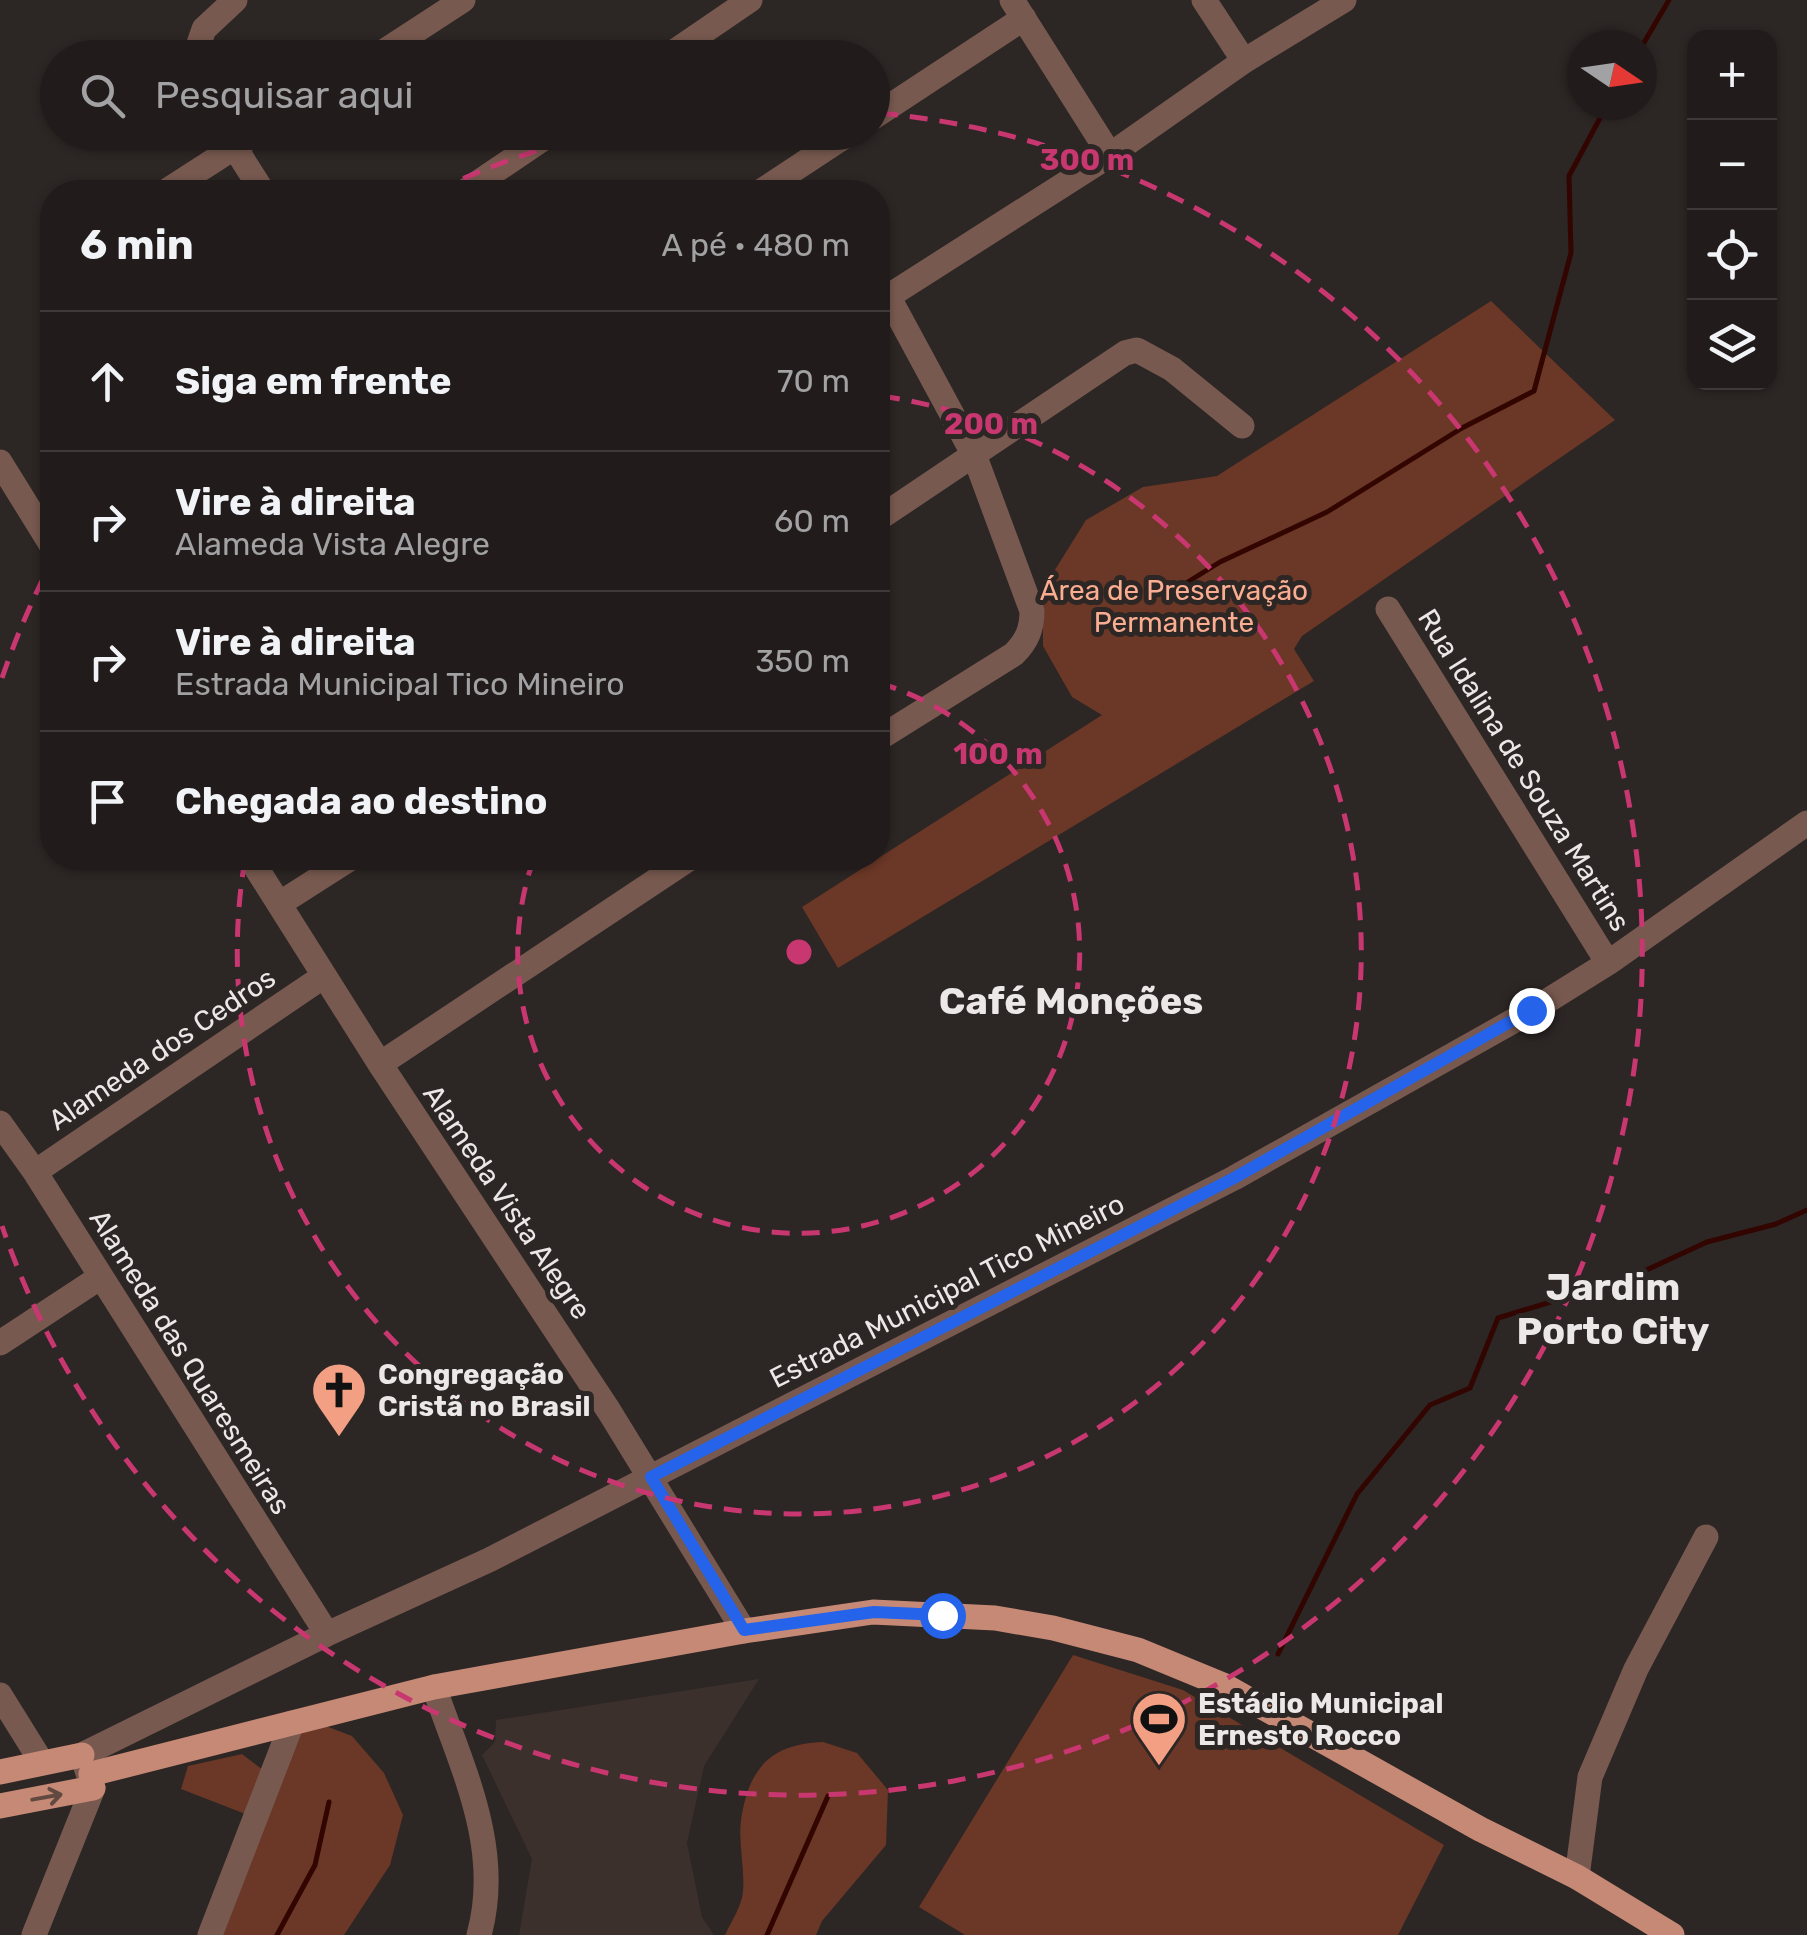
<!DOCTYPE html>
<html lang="pt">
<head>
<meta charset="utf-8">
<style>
	:root { --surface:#211c1b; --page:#2d2928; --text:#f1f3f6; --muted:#a2a1a3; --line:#3e3a3a }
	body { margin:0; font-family:Rubik,sans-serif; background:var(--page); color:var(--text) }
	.controls { position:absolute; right:30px; top:30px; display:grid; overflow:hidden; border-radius:20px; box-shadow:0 2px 8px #0004 }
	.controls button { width:90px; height:90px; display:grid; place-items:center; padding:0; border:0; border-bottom:2px solid var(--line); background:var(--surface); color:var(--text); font:50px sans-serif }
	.compass { position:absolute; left:1567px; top:30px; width:90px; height:90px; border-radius:50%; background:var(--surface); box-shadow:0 2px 8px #0004; rotate:103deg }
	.stop { position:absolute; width:30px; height:30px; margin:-22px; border:8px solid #2563eb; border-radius:50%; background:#fff }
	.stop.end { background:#2563eb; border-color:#fff; box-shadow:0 2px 10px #0008 }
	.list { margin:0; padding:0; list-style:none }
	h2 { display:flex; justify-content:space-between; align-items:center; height:130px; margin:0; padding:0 40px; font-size:42px }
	h2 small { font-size:32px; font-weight:400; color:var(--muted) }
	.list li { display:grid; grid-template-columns:65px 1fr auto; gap:30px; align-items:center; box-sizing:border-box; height:140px; padding:0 40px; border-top:2px solid var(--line) }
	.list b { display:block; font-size:38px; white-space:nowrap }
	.list p { margin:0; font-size:32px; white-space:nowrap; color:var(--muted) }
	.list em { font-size:32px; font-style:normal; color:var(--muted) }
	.icon { flex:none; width:55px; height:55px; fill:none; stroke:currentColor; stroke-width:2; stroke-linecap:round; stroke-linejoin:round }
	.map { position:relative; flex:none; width:1807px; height:1935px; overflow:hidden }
	.search { position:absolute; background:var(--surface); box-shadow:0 2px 8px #0004; left:40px; top:40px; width:850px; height:110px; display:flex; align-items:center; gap:25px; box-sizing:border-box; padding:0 35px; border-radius:55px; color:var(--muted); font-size:38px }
	.panel { position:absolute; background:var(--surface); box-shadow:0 2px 8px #0004; left:40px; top:180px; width:850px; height:690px; border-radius:40px }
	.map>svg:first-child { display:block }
	.built { fill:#3c302c }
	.green { fill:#6b3726 }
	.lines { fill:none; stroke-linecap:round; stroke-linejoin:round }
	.stream { stroke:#320500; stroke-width:5 }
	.minor { stroke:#77594f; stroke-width:25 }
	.major { stroke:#c68975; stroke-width:25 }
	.oneway { stroke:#624940 }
	.route { stroke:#2563eb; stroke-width:12 }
	.ring { fill:none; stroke:#c83770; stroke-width:5; stroke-dasharray:18 12 }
	.labels { text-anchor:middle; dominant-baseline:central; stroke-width:10; stroke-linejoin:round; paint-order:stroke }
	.park-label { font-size:28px; fill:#fbad92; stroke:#2c2624 }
	.street-label { font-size:28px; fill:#ece8e7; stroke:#2c2624 }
	.poi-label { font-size:28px; font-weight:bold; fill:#ece8e7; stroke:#2c2624; text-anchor:start }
	.district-label { font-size:38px; font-weight:bold; fill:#ece8e7; stroke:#2c2624 }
	.centre { fill:#c83770; stroke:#2c2624; stroke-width:5 }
	.ring-label { font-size:30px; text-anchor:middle; font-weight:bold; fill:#c83770; stroke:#2c2624; stroke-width:10; stroke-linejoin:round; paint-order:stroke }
</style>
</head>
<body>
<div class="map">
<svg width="1807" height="1935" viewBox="0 0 1807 1935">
	<rect width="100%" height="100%" fill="#2c2624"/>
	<path class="built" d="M759 1679 704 1766 687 1843 702 1917 714 1935H519L532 1859 482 1755 495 1742 496 1720Z"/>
	<path class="green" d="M1491 301 1615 420 1302 636 1294 649 1314 681 838 968 802 907 1102 715 1072 697 1043 646V589L1086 520 1143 487 1217 476Z
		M1073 1655 1183 1690 1444 1845 1398 1935H965L919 1907Z
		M323 1725 352 1736 384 1773 403 1815 390 1865 344 1935H223L300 1731Z
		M823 1742 857 1753 888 1790 886 1845 822 1921 816 1935H725C731 1922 742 1906 743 1891 745 1868 738 1843 741 1820 749 1767 771 1744 823 1742Z
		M242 1754 263 1770 248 1815 181 1789 188 1766Z"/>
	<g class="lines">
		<path class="stream" d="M1642 46 1669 0
			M1175 590 1220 562 1327 512 1462 428 1534 391 1571 253 1569 176 1607 105
			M1278 1654 1357 1494 1430 1405 1470 1388 1498 1318 1629 1278 1707 1242 1776 1224 1807 1210
			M277 1935 315 1865 329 1802
			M767 1935 828 1796"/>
		<path class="minor" d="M1012 0 1110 155
			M1204 0 1244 61
			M194 58 204 29 235 0
			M374 58 463 0
			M665 58 750 0
			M872 118 1024 18
			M225 132 263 192
			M165 192 258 132
			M464 192 553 132
			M760 192 851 132
			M878 303 1110 155 1244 61 1344 0
			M0 462 52 546
			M878 519 1125 353 1137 350 1172 369 1242 426
			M1388 609 1608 963
			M878 739 1014 654C1027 641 1032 629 1032 611L975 457 888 296
			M250 858 380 1064 609 1411 744 1631
			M279 904 351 858
			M380 1064 690 858
			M0 1123 35 1172 327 1634
			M35 1172 324 976
			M0 1343 99 1278
			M434 1687C462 1768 503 1848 479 1935
			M0 1695 41 1761
			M1577 1877 1590 1777 1636 1669 1706 1537
			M34 1935 93 1788 82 1755 327 1634 489 1560 1234 1178 1531 1011 1608 963 1807 823
			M210 1935 292 1723"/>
		<path class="major" d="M0 1772 82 1755
			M91 1774 434 1687 744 1631 873 1612 995 1618 1053 1628 1138 1650 1223 1685 1480 1829 1577 1877 1672 1935
			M0 1806 93 1788"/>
	</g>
	<defs><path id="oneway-shaft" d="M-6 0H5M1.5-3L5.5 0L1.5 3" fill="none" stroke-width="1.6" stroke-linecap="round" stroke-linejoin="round" transform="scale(2.5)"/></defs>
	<use class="oneway" href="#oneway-shaft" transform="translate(47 1797) rotate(-10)"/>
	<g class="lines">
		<path class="route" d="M942 1615 874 1612 744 1630 651 1477 1234 1178 1531 1010"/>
	</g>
	<g class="ring">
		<path d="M879 683A281 281 0 1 1 534 858"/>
		<path d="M882 396A562 562 0 1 1 245 859"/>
		<path d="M2 678A843 843 0 0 1 51 563M436 191A843 843 0 0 1 595 134M880 113A843 843 0 1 1 2 1226"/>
	</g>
	<defs>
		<g id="church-pin" transform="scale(2.875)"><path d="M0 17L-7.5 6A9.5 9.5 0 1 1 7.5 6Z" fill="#f39f83" stroke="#2c2624"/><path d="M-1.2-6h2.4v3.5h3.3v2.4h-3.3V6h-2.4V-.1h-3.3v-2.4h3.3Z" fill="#111"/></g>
		<g id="stadium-pin" transform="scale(2.875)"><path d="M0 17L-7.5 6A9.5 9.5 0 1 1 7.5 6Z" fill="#f39f83" stroke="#2c2624"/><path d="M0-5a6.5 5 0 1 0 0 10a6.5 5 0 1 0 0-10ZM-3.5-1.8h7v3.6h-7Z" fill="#111"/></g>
	</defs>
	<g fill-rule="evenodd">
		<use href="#church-pin" x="339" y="1390"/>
		<use href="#stadium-pin" x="1159" y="1719"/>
	</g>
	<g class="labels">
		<g class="park-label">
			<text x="1174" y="590">Área de Preservação<tspan x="1174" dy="32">Permanente</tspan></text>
		</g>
		<g class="street-label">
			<text transform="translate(1524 770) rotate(58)">Rua Idalina de Souza Martins</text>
			<text transform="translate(162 1049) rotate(-34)">Alameda dos Cedros</text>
			<text transform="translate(507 1202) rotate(56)">Alameda Vista Alegre</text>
			<text transform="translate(947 1291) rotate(-27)">Estrada Municipal Tico Mineiro</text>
			<text transform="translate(190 1362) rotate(58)">Alameda das Quaresmeiras</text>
		</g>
		<g class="poi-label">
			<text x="378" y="1374">Congregação<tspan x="378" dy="32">Cristã no Brasil</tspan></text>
			<text x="1198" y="1703">Estádio Municipal<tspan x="1198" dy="32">Ernesto Rocco</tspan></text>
		</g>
		<g class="district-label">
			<text x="1071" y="1001">Café Monções</text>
			<text x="1613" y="1287">Jardim<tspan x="1613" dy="44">Porto City</tspan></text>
		</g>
	</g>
	<circle cx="799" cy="952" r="15" class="centre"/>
	<g class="ring-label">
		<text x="1087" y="170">300 m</text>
		<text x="991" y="434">200 m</text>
		<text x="998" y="764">100 m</text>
	</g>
</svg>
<div class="controls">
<button>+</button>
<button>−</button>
<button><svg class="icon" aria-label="locate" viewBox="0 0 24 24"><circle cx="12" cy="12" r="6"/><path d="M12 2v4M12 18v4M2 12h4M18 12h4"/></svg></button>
<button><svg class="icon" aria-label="layers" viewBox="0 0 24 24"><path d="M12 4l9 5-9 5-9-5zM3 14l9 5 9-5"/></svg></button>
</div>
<svg class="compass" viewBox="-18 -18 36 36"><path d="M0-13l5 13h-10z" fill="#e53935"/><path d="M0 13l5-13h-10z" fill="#a2a1a3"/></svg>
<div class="stop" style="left:942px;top:1615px"></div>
<div class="stop end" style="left:1531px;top:1010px"></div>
<div class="search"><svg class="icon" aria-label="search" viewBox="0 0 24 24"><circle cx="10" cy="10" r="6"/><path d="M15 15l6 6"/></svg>Pesquisar aqui</div>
<section class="panel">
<h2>6 min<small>A pé · 480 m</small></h2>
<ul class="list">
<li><svg class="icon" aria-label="ahead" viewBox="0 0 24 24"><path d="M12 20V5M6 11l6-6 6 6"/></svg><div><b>Siga em frente</b></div><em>70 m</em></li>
<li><svg class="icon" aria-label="right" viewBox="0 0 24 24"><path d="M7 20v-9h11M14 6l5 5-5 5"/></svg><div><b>Vire à direita</b><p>Alameda Vista Alegre</p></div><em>60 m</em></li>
<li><svg class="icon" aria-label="right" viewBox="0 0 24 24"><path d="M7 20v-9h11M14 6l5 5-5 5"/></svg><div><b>Vire à direita</b><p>Estrada Municipal Tico Mineiro</p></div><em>350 m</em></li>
<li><svg class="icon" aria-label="arrive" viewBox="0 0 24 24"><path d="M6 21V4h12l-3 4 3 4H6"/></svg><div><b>Chegada ao destino</b></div></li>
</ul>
</section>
</div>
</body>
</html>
